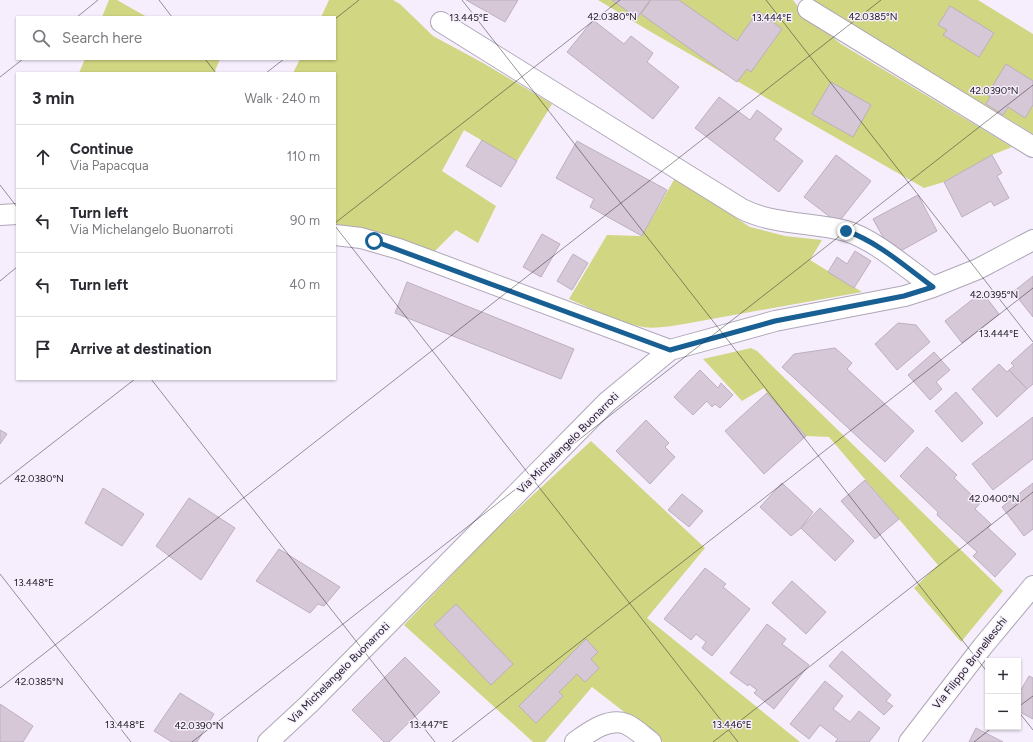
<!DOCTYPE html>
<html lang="en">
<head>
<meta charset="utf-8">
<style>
	:root { --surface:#fff; --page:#f7f7f7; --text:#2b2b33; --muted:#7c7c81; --line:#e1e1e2 }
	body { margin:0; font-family:Figtree,sans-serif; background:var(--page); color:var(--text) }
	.controls { position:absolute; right:12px; bottom:12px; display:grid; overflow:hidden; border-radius:0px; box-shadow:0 1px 3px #0004 }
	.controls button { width:36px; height:36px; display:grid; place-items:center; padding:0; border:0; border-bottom:1px solid var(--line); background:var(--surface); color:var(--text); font:20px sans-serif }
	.stop { position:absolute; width:12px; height:12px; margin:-9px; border:3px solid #185f93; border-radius:50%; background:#fff }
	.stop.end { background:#185f93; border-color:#fff; box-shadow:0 1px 4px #0008 }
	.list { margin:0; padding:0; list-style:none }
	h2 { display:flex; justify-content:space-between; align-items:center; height:52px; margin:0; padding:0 16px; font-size:17px }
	h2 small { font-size:13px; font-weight:400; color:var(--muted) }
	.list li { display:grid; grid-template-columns:26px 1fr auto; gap:12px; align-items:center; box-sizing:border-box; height:64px; padding:0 16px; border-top:1px solid var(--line) }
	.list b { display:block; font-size:15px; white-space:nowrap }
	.list p { margin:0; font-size:13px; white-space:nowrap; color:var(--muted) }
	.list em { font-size:13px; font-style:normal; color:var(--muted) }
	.icon { flex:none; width:22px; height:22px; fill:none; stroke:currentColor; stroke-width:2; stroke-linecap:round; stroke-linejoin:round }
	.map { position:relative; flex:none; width:1033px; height:742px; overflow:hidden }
	.search { position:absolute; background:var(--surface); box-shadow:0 1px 3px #0004; left:16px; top:16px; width:320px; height:44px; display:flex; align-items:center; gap:10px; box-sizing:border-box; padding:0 14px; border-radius:0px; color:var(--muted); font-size:15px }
	.panel { position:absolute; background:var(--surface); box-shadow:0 1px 3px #0004; left:16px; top:72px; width:320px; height:308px; border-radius:0px }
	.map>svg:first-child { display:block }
	.green { fill:#d0d682 }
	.building { fill:#d6c8d7; stroke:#bdafbe }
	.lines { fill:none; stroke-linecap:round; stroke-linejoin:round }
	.minor-casing { stroke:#afa6b7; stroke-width:22 }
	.minor { stroke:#fff; stroke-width:20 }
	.route { stroke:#185f93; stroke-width:5 }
	.ticks { fill:none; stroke:#1b181e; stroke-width:1; stroke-opacity:0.45 }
	.labels { text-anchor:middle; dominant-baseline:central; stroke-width:3; stroke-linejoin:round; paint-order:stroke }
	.street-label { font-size:11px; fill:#1b181e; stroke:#f6eefd }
	.ticks-label { font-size:10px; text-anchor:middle; fill:#1b181e; stroke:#f6eefd; stroke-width:3; stroke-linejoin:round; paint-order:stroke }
</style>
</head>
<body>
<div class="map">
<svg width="1033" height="742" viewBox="0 0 1033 742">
	<rect width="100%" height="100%" fill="#f6eefd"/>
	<path class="green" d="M109 0H117L147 17H102Z
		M329 0H393L400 4 433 36 483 63 552 104 517 161 464 130 442 171 496 206 478 243 456 230 433 253 335 228V73H293L300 59H335V17H321Z
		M598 0H793L804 14 841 44 1012 147 992 155 944 182 924 188 651 32Z
		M811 0H978L1033 34V134L814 3Z
		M85 59H220L214 73H79Z
		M675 178 750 227 785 236 822 240 810 260 862 292 684 324C671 326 656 329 643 327 618 323 593 309 569 299L607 235 642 236Z
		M751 348 757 351 1003 591 961 642 914 588 938 565 829 437 806 436 767 393 764 388 742 401 703 359Z
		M591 441 705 548 647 618 800 742H663L592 687 545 742H533L404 625 492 533Z"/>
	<path class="building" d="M466 0H518L505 22Z
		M612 0H650L637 18Z
		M651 0H679L737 41 758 11 782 29 751 72 747 69 737 82 641 14Z
		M950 6 994 33 979 57 943 35 947 30 938 25Z
		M593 20 624 44 631 36 653 53 647 62 679 87 653 119 567 52Z
		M1006 64 1033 81V105L1025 118 1008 107 1003 115 986 104 990 97 987 95Z
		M831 82 871 105 853 137 812 114Z
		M719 97 750 120 757 110 782 129 774 139 803 161 779 192 695 128Z
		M482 140 517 161 501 187 466 166Z
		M577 141 667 190 642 236 590 207 594 199 556 178Z
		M836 155 871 181 838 223 804 197Z
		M992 155 1002 173 997 176 1009 198 994 206 991 201 962 217 944 182Z
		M918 195 937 231 893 255 873 219Z
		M542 234 560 244 541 277 523 267Z
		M855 251 871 261 854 288 828 272 837 257 847 264Z
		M573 254 588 263 572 290 557 281Z
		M1033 276V317L1013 292Z
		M407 282 574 349 561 379 395 313Z
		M982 292 999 314 962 343 945 321Z
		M898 323 916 325 930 342 897 370 875 344Z
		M1033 343V384L1027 389 1009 370 1014 366 1011 363Z
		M835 348 852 363 847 369 914 431 885 462 782 367 794 354Z
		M934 352 950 370 936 382 942 389 930 400 908 375Z
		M999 364 1007 372 1009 370 1027 389 997 417 972 389Z
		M700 370 718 388 721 383 733 395 720 408 715 404 712 407 707 401 693 415 674 397Z
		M956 392 983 423 962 442 935 411Z
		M767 393 806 436 764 474 725 431Z
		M1033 417V459L993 490 972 464Z
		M646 420 669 443 665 447 675 457 650 484 616 451Z
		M0 430 7 434 0 444Z
		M927 447 957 475 954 478 980 503 975 509 991 524 988 528 1016 554 995 577 973 556 977 552 937 515 938 512 900 476Z
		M865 480 899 519 875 539 841 501Z
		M782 483 813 512 801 528 791 536 760 507Z
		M1033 483V529L1024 536 1002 507Z
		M103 488 144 514 122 546 85 523Z
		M682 494 703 511 689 527 668 510Z
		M189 498 235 528 201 580 156 546Z
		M820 508 854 541 835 561 801 528Z
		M279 549 340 587 324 606 318 604 310 613 256 581Z
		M705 568 726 584 723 587 750 609 712 656 702 648 706 642 696 634 691 640 664 619Z
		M792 581 826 612 806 634 772 603Z
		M456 604 513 664 491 685 434 625Z
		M767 624 786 639 782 644 809 665 774 709 754 693 757 690 749 684 748 686 730 673Z
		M586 639 598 652 591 659 599 668 585 682 577 674 559 692 563 696 536 723 519 706Z
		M842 651 891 695 886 701 893 706 884 715 829 666Z
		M405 657 440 692 389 742H384L352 710Z
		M1029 676 1033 678V719L1018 711V695Z
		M825 681 843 696 833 709 850 722 859 711 880 728 869 742H835L838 739 820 725 809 739 790 724Z
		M180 693 214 714 197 742H172L154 731Z
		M0 704 33 726 23 742H0Z
		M976 728 1003 742H969Z"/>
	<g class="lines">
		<g class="minor-casing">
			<path id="minor" d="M808 9 1033 147
				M441 22 742 209C774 225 812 222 846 231 874 239 909 270 933 287
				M0 215 17 214
				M335 235 361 238 399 249 670 350
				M268 742 309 704 607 402 670 350 775 321 905 296 933 287 978 269 1033 240
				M575 742C588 733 608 717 626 724 635 728 643 736 651 742
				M909 742 983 646 1033 586"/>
		</g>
		<use href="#minor" class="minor"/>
	</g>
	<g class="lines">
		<path class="route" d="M374 241 670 350 775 321 904 296 933 287C907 268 877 241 846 231"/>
	</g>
	<path class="ticks" d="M159 0 172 17M462 0 988 673M766 0 1033 342M77 17 98 0M335 19 359 0M205 59 216 73M266 73 284 59M0 77 23 59M0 185 17 207M335 223 620 0M335 226 738 742M0 281 17 267M151 379 435 742M0 484 135 379M0 574 131 742M0 688 881 0M1018 707 1033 696M1018 711 1033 730M192 742 1033 85M452 742 1033 288M713 742 1033 492M974 742 993 727"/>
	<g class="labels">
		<g class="street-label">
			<text transform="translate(568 443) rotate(-45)">Via Michelangelo Buonarroti</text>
			<text transform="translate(970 663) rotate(-52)">Via Filippo Brunelleschi</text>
			<text transform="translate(339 673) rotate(-45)">Via Michelangelo Buonarroti</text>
		</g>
	</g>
	<g class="ticks-label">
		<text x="612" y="20">42.0380°N</text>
		<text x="873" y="20">42.0385°N</text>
		<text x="469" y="21">13.445°E</text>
		<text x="772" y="21">13.444°E</text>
		<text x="994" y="94">42.0390°N</text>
		<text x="994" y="298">42.0395°N</text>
		<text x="999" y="337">13.444°E</text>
		<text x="39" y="482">42.0380°N</text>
		<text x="994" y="502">42.0400°N</text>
		<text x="34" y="586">13.448°E</text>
		<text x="39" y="685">42.0385°N</text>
		<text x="125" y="728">13.448°E</text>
		<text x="429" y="728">13.447°E</text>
		<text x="732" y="728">13.446°E</text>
		<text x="199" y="729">42.0390°N</text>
	</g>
</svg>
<div class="controls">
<button>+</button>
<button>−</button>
</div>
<div class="stop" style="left:374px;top:241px"></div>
<div class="stop end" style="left:846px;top:231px"></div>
<div class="search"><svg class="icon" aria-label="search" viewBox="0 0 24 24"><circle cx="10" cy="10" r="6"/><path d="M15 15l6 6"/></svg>Search here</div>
<section class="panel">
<h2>3 min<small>Walk · 240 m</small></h2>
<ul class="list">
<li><svg class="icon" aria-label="ahead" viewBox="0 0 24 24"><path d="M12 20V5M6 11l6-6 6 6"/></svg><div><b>Continue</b><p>Via Papacqua</p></div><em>110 m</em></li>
<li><svg class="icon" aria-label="left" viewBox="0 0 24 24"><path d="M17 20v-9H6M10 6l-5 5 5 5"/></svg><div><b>Turn left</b><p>Via Michelangelo Buonarroti</p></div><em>90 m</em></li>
<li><svg class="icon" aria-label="left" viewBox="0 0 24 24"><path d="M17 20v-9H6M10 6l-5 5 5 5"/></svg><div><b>Turn left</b></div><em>40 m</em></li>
<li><svg class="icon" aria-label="arrive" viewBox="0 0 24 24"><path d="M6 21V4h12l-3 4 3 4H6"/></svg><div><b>Arrive at destination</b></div></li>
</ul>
</section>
</div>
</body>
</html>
